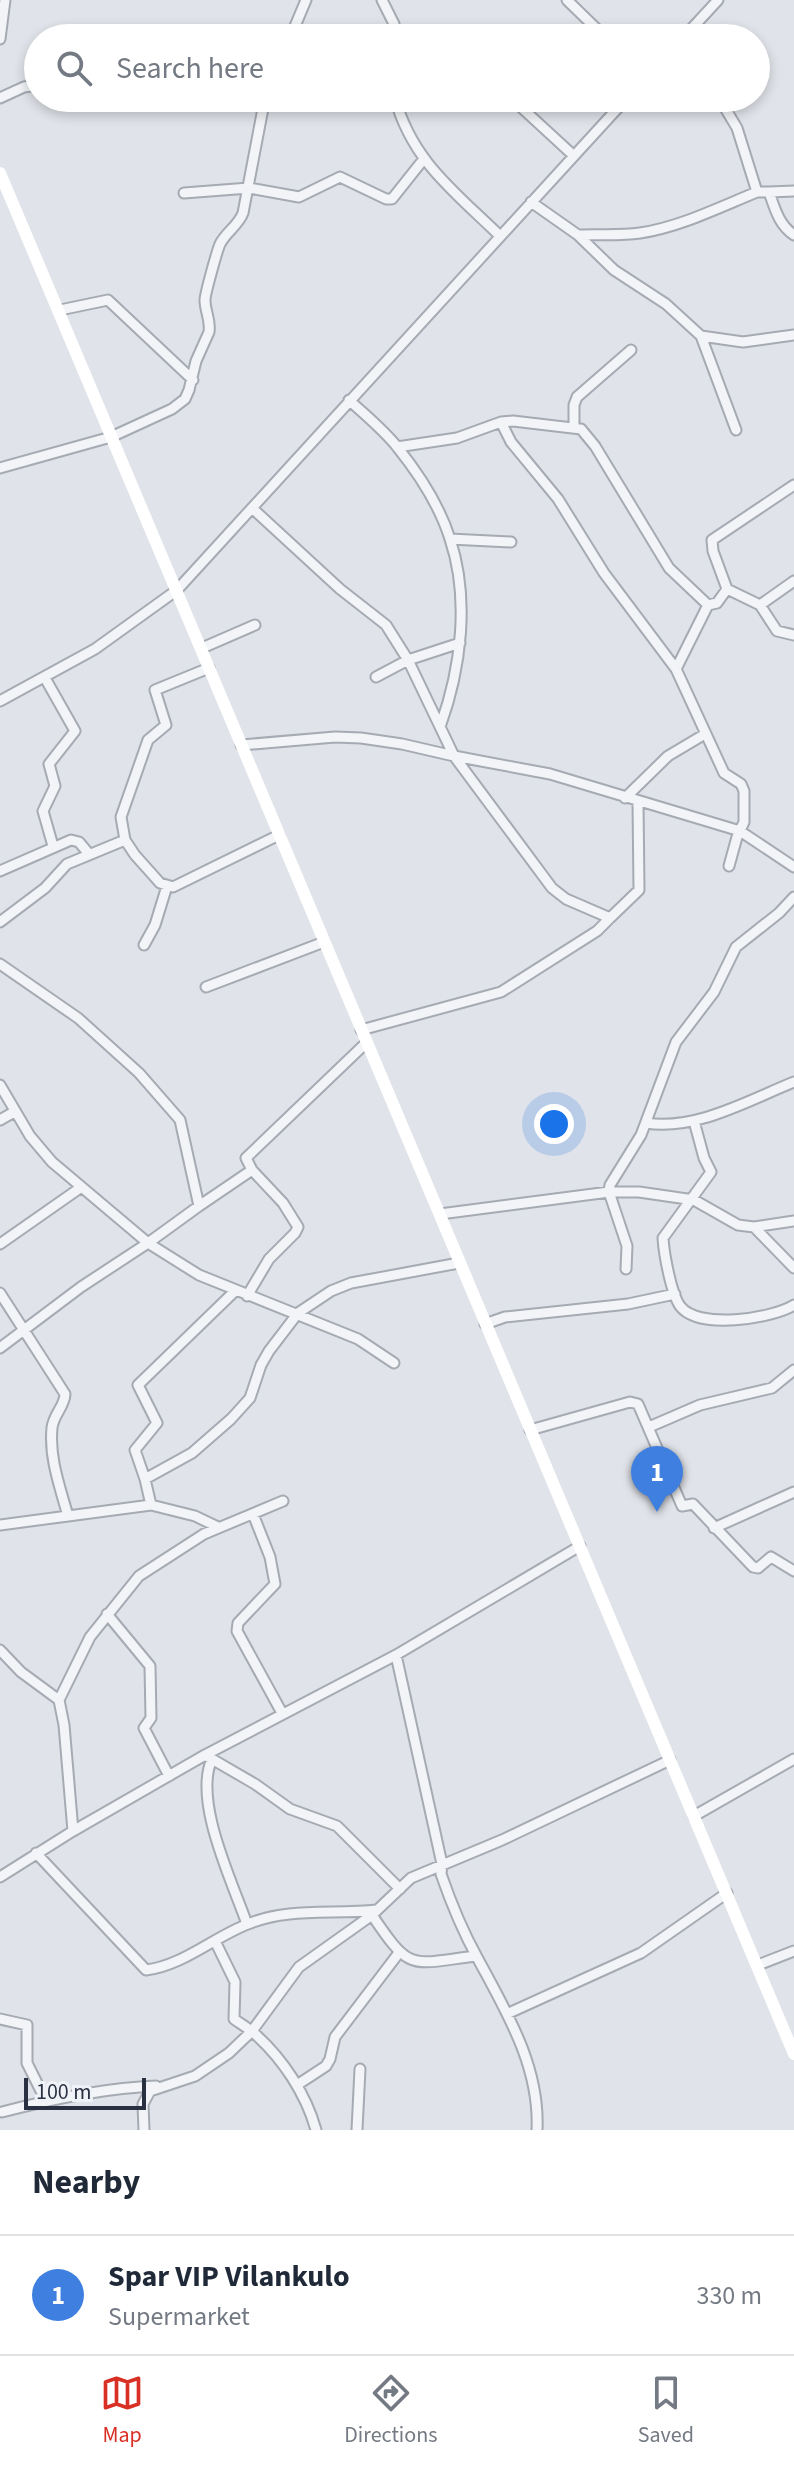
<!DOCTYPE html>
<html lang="en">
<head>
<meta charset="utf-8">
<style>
	:root { --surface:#fff; --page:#f6f6f7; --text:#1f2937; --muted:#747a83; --line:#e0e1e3; --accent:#d93025 }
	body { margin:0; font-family:"Source Sans 3",sans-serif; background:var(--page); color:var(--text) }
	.scale { position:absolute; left:24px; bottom:20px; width:122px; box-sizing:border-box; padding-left:8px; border:4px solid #283041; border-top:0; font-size:22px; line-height:28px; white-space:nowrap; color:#283041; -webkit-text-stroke:6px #eff2f7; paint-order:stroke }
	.you { position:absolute; left:554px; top:1124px; width:28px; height:28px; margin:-20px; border:6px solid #fff; border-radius:50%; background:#1a73e8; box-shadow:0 0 0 12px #1a73e833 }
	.badge { display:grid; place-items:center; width:52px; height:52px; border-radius:50%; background:var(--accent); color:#fff; font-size:26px; font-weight:700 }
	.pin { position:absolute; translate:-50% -66px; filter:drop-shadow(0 2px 4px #0008) }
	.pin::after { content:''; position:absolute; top:42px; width:28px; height:24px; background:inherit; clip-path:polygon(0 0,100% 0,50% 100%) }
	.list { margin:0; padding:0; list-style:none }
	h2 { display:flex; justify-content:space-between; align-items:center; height:104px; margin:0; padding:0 32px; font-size:34px }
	h2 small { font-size:26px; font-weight:400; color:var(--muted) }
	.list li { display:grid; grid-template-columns:52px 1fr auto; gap:24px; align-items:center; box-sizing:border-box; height:120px; padding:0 32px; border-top:2px solid var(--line) }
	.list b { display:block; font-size:30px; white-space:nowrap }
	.list p { margin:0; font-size:26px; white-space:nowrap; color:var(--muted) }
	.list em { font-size:26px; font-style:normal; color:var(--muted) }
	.icon { flex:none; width:44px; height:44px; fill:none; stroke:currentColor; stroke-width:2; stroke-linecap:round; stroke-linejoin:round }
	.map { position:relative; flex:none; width:794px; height:2130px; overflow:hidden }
	.search { position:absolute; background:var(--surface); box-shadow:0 4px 12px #0003; left:24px; right:24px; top:24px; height:88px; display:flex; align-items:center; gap:20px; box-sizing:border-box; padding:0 28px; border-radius:44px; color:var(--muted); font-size:30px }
	.sheet { height:224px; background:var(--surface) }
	nav { display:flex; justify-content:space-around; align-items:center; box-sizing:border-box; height:112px; border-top:2px solid var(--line); background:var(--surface); font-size:22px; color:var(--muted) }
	nav a { display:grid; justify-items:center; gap:4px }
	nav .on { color:var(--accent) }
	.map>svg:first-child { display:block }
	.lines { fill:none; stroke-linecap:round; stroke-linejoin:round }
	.minor-casing { stroke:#a5aab3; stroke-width:13 }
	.minor { stroke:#f2f4f7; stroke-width:9 }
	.secondary { stroke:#fff; stroke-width:12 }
</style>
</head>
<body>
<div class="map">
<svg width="794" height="2130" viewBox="0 0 794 2130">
	<rect width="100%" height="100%" fill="#e0e3e9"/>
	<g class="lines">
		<g class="minor-casing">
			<path id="minor" d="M382 0 394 24 396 38
				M567 0 606 38
				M467 36 468 38
				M290 38 306 0
				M683 38 718 0
				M0 39 5 0
				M0 98 24 87 38 85
				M395 98C412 161 455 192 500 236
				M511 98 574 156
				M719 98 737 128 757 192H769C775 209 779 225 794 235
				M769 192 794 191
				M184 193 249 188 299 197 340 177 386 199H392L423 160
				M531 202 578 235 614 270 666 304 701 336 743 342 794 335
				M578 235C598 234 620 236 640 233 680 227 720 207 757 192
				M60 310 108 300 193 380
				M701 336 736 430
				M349 400C365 415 384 430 398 448 418 473 440 507 450 539 470 599 461 669 440 727
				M501 422 511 442 558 499 604 573 676 669 724 773 741 784 744 791V822L737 837 729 866
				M574 426V405L577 397 631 350
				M397 447 457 438 501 422 513 421 581 429 595 446 669 568 708 605 717 603 727 589 760 605 777 631 794 635
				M0 468 111 437 172 409 185 399 189 390 196 361 209 332C211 320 205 312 205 300 205 294 217 251 220 244 226 232 238 226 243 213L265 98
				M252 508 340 589 386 625 408 660 454 756 552 888 566 899 610 918 597 931 501 992 361 1030
				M450 539 511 542
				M727 589 713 551 712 540 794 485
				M760 605 794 581
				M202 648 255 625
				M209 668 155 690 166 725 148 740 121 817 125 840 135 855 160 883 173 887 279 835
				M676 669 708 605
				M376 677 408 660 460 643
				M45 678 75 731 49 764 55 786 43 811 53 846
				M0 701 95 649 177 590 627 98
				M241 745 335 737 361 738 402 744 454 756 550 774 740 831 794 867
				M625 798 668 756 705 734
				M0 871 71 840 79 842 89 854
				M610 918 639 890 638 802
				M0 922 45 888 67 864 125 840
				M144 945 155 925 167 886
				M0 964 78 1018 139 1073 180 1120 199 1206 148 1243 199 1275 358 1339 394 1363
				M206 987 324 942
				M0 1085 30 1136 52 1162 148 1243 81 1287 0 1348
				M0 1120 14 1112
				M694 1121 704 1158 711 1172 663 1238C664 1254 671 1293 680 1306 698 1330 771 1319 794 1305
				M646 1123C696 1131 749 1100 794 1082
				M199 1206 252 1170 246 1158 366 1043
				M440 1214 609 1192H639L694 1200 738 1225 754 1227 794 1221
				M754 1227 794 1268
				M0 1244 80 1188
				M626 1269 627 1246 609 1192 610 1185 641 1135 676 1042 714 992 736 947 779 913 794 897
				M0 1293 65 1394C65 1406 53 1415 52 1428 49 1458 60 1487 68 1516L0 1525
				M247 1296 269 1259 295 1233 298 1227 283 1203 252 1170
				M485 1324 505 1317 628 1304 675 1294
				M649 1427 700 1405 772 1388 794 1370
				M530 1430 630 1402 638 1404 682 1506 693 1504 753 1567 758 1568 771 1557 794 1571
				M145 1479 135 1450 157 1423 138 1385 235 1291
				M151 1505 195 1516 218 1527
				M253 1514 270 1557 275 1584 238 1623 237 1631 282 1713
				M68 1516 151 1505 145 1479 192 1453 231 1419 250 1398 261 1365 269 1351 298 1313 331 1291 351 1283 459 1263
				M714 1528 794 1492
				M107 1614 150 1666 151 1718 144 1728 169 1776
				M0 1650 21 1672 59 1700 90 1637 139 1576 204 1534 283 1501
				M396 1655 442 1864 441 1874C451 1903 463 1932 478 1959 507 2013 540 2067 537 2130
				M59 1700 64 1725 73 1831
				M205 1755 255 1784 290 1809 337 1826 400 1889
				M212 1759C193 1801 232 1881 247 1924
				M694 1816 794 1759
				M36 1853 146 1970C182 1966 214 1937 248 1924 289 1907 333 1915 377 1910
				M0 1877 73 1831 205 1755 396 1655 580 1546
				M372 1915C411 1973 410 1964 476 1956
				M215 1941 235 1982 234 2019C241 2024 248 2028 255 2034 283 2059 306 2094 316 2130
				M758 1965 794 1951
				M509 2013 641 1953 727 1893
				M0 2019 27 2025V2063L46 2101
				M297 2085 326 2066 330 2059 335 2037 398 1954
				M2 2112C52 2099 103 2088 156 2086
				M144 2130 143 2104 150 2091 195 2076 229 2053 252 2031 299 1967 372 1915 411 1878 502 1840 670 1760
				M357 2130 360 2069"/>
		</g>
		<use href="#minor" class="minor"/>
		<path class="secondary" d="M0 173 794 2054"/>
	</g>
</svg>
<div class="scale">100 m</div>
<div class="you"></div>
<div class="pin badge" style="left:657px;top:1512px;background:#3f7fe0">1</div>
<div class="search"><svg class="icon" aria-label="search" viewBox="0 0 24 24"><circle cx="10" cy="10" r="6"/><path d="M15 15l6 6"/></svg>Search here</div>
</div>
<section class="sheet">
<h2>Nearby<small></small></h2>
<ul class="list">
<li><span class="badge" style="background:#3f7fe0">1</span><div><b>Spar VIP Vilankulo</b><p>Supermarket</p></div><em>330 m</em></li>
</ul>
</section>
<nav>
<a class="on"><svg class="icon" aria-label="map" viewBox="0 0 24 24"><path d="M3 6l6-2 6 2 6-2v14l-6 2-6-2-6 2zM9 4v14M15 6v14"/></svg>Map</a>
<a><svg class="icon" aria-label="directions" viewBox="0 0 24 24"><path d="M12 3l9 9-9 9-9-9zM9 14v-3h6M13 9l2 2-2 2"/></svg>Directions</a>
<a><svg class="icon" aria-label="saved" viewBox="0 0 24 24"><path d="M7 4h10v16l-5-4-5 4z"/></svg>Saved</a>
</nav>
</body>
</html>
